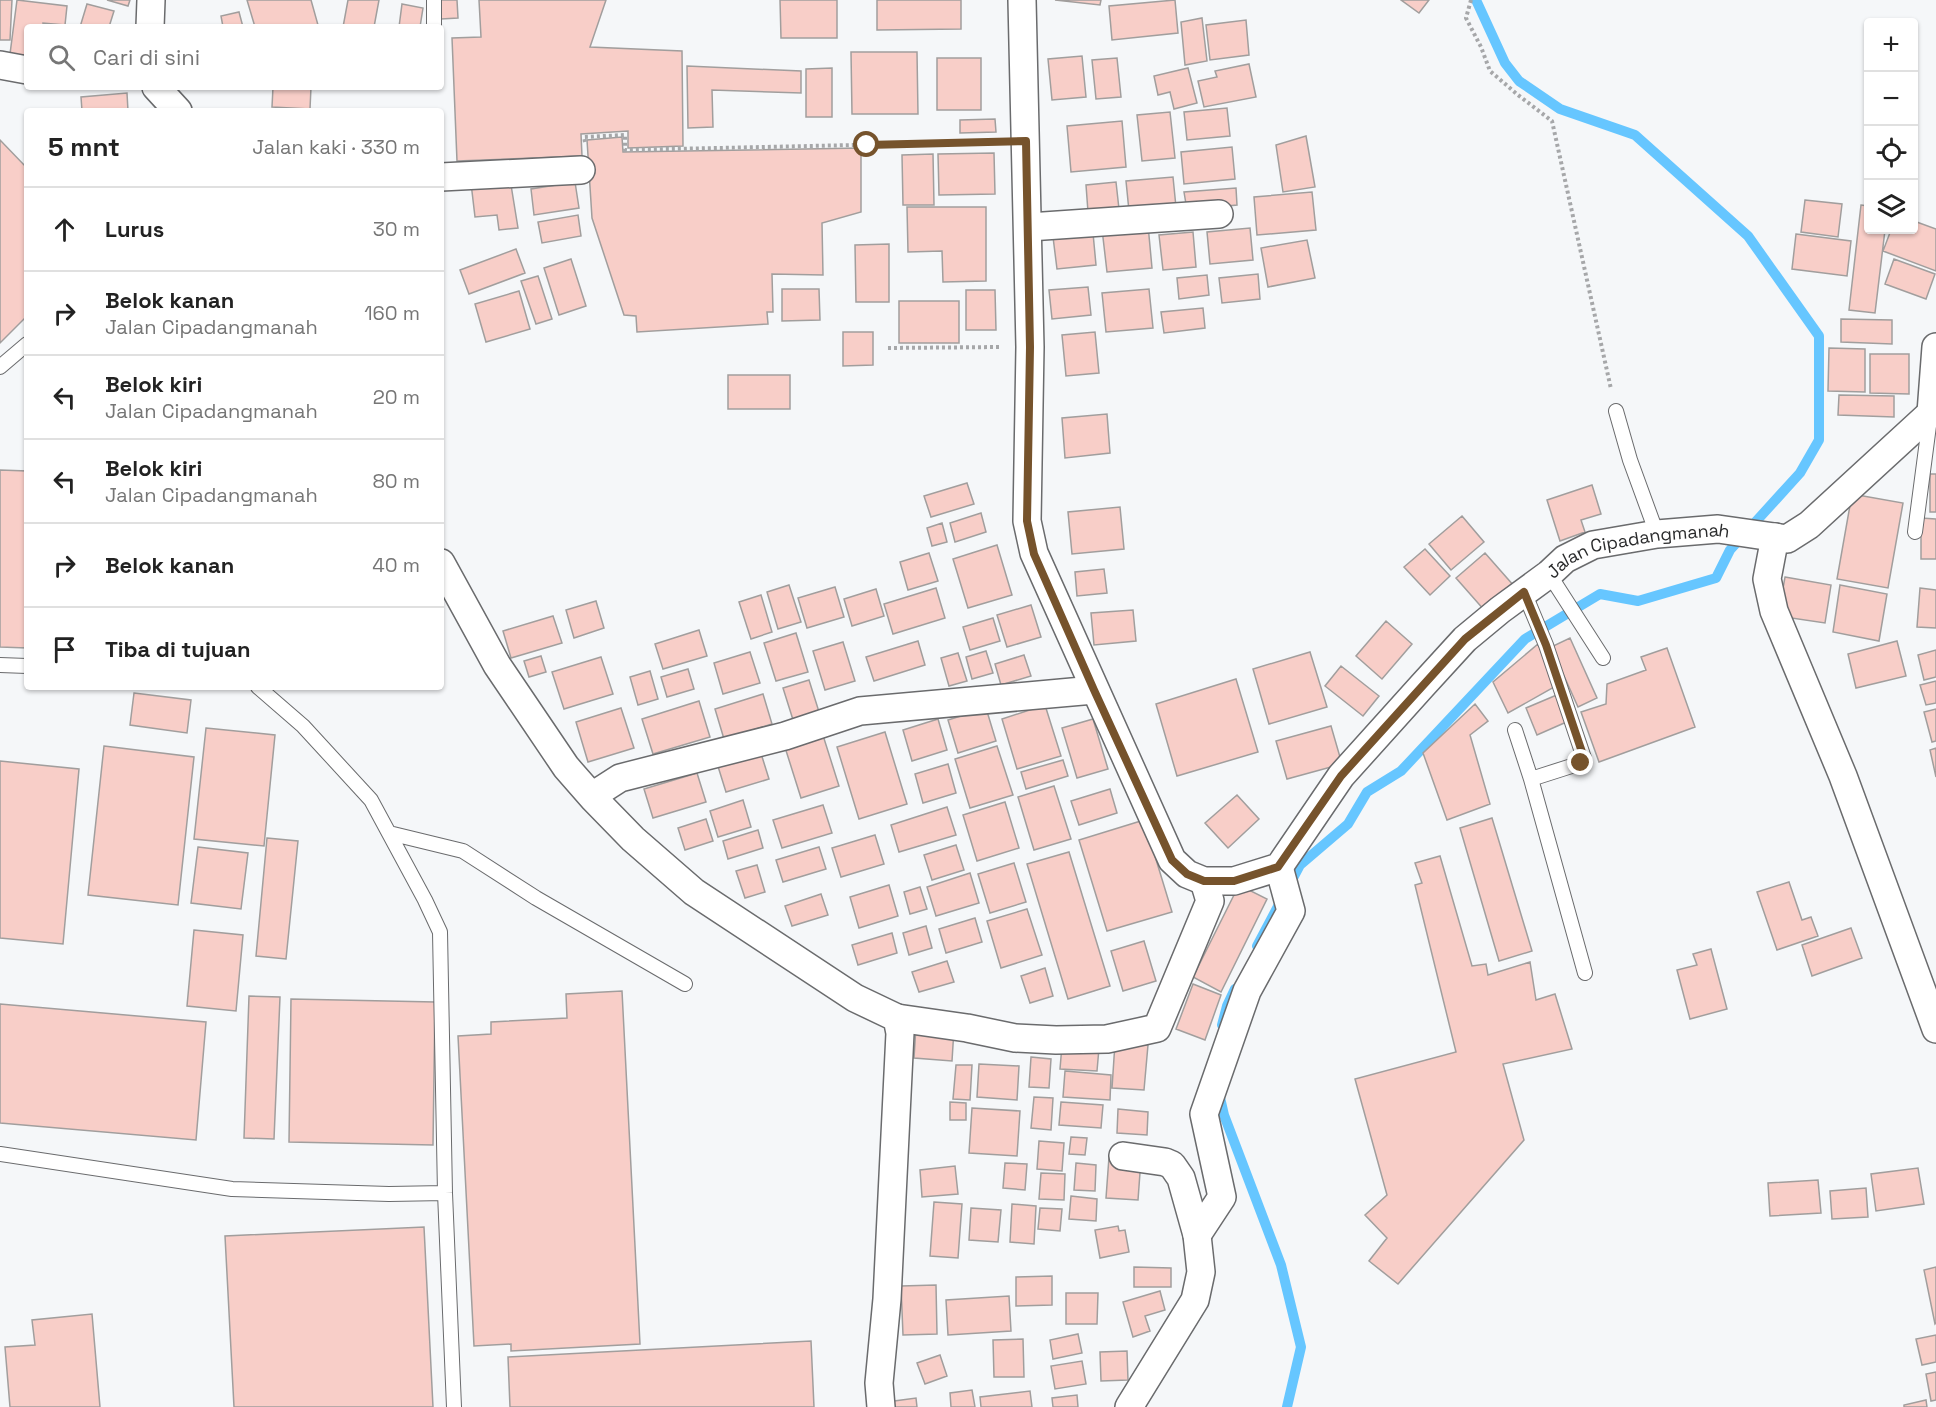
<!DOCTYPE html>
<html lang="id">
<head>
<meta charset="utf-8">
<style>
	:root { --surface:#fff; --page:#f2f2f2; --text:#222; --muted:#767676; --line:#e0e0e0 }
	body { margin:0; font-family:"Space Grotesk",sans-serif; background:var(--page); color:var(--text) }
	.controls { position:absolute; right:18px; top:18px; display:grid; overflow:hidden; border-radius:6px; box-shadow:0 2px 4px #0004 }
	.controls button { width:54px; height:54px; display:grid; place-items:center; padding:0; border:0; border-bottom:2px solid var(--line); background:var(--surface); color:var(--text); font:30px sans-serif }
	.stop { position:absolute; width:18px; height:18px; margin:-14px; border:4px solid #76532c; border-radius:50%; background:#fff }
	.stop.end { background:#76532c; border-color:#fff; box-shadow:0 2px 6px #0008 }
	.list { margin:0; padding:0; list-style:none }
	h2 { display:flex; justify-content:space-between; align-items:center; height:78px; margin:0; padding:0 24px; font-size:26px }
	h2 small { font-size:20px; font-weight:400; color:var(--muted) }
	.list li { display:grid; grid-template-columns:39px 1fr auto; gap:18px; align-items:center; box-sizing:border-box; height:84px; padding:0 24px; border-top:2px solid var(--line) }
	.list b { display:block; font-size:22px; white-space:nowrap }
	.list p { margin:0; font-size:20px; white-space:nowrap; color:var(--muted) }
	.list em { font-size:20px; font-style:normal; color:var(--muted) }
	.icon { flex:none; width:33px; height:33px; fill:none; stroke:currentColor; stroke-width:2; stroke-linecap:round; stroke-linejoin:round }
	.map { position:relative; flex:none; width:1936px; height:1407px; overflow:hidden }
	.search { position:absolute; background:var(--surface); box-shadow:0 2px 4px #0004; left:24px; top:24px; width:420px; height:66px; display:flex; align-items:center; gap:15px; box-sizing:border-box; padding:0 21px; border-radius:6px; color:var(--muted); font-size:22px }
	.panel { position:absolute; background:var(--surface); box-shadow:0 2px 4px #0004; left:24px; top:108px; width:420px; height:582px; border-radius:6px }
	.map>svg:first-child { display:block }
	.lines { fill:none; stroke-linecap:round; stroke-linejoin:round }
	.stream { stroke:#66c6ff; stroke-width:10 }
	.building { fill:#f8cec8; stroke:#a19e9d; stroke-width:1.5 }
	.service-casing { stroke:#6a6b6d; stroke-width:16 }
	.minor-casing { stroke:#6a6b6d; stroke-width:30 }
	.path { stroke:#a6a7a9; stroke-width:4; stroke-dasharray:3 3; stroke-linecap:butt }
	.service { stroke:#fff; stroke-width:14 }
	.minor { stroke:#fff; stroke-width:27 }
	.route { stroke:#76532c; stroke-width:8 }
	.labels { text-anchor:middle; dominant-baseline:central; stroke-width:4.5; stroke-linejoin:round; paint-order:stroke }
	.street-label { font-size:18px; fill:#2a2b2c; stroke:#fff }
</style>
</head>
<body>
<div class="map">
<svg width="1936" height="1407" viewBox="0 0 1936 1407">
	<rect width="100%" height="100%" fill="#f5f7f9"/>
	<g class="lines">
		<path class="stream" d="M1257 946 1300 865 1348 824 1367 792 1401 771 1525 639 1600 594 1638 601 1716 578 1730 550 1800 473 1819 440V336L1748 236 1635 135 1560 109 1519 81 1505 63 1476 0
			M1222 1025 1227 1006 1235 989
			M1219 1093 1224 1115 1281 1265 1301 1347 1287 1407"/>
	</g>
	<path class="building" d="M0 0H12L10 40H0Z
		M17 0 67 6 65 25 43 23V27H27V57L10 54Z
		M107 0H130L128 6Z
		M247 0H311L318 25 255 27Z
		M348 0H379L374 27H343Z
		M440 0H457L458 18 441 19Z
		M479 0H606L590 47 682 51 683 146 628 148V131L581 134 582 156 457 161 452 38 481 37Z
		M780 0H837V38H781Z
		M877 0H961V29L877 30Z
		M1055 0H1101L1100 5Z
		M1175 0 1178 33 1112 40 1109 6Z
		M1401 0H1429L1419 13Z
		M87 4 114 11 109 27H80Z
		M402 4 423 8 420 27H399Z
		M239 12 243 27H223L221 16Z
		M1202 18 1207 61 1185 65 1181 22Z
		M1246 20 1249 55 1210 60 1206 25Z
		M851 52H917L918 114H852Z
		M1082 56 1086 97 1052 100 1048 59Z
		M937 58H981V110H937Z
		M1117 58 1121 97 1096 99 1092 60Z
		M1249 64 1256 97 1204 107 1198 81 1217 77 1215 71Z
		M687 66 801 71V93L712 90 713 127 688 128Z
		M832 68V117H806V69Z
		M1188 68 1197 103 1174 109 1170 92 1158 95 1154 76Z
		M273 87H311L310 109 272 107Z
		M127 93 128 111H82L81 97Z
		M1227 108 1230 136 1187 140 1184 112Z
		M1170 112 1175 158 1142 161 1137 115Z
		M995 119 996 132 960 133V120Z
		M1122 121 1126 167 1071 172 1067 126Z
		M1306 136 1315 187 1283 192 1276 145Z
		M622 137 623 152 861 148V212L822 223 823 275 772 274 773 312H767L768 324 637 332 636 316 624 315 592 218 587 140Z
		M0 140 27 168V316L0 343Z
		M1232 147 1235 179 1184 184 1181 152Z
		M994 153 995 194 939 195 938 154Z
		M933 154 934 205H903L902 155Z
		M1173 177 1176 207 1129 211 1126 181Z
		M575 182 579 208 534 215 531 189Z
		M1116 182 1119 209 1088 212 1086 185Z
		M471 183 511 185 518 228 499 230 497 215 475 217Z
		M1236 188 1237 205 1187 210 1184 192Z
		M1312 192 1316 230 1257 235 1254 197Z
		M1805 200 1842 204 1838 237 1801 232Z
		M1861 205 1868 206V230H1885L1875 313 1849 310Z
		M907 207H986V281L943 282 942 251 908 252Z
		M578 215 581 236 542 243 538 222Z
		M1914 221 1936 229V271L1883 251 1891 230H1914Z
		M1148 225 1152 268 1107 272 1102 229Z
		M1250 228 1253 260 1210 264 1207 232Z
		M1193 232 1196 267 1163 270 1159 235Z
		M1093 233 1096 265 1057 269 1053 237Z
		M1796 234 1851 241 1847 276 1792 269Z
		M1307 240 1315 278 1268 287 1261 248Z
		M889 244V302H856L855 245Z
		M516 249 525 273 469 294 460 270Z
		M571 259 586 306 559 315 544 268Z
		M1894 259 1935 274 1926 299 1885 284Z
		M1258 274 1260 299 1222 303 1219 278Z
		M1207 275 1209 295 1179 299 1177 278Z
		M538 276 552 319 536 324 521 281Z
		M1088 287 1091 315 1052 319 1049 290Z
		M782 289H819L820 320 782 321Z
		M1149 289 1153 328 1106 332 1102 293Z
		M966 290H995L996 330H966Z
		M519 291 530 329 486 342 475 304Z
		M899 301H959V343H899Z
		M1203 308 1205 328 1164 333 1161 312Z
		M1841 319 1892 320V344L1841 342Z
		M843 332H873V365L843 366Z
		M1095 332 1099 373 1066 376 1062 335Z
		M1829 348 1865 349V392L1828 391Z
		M1870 354H1909V394L1870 393Z
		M728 375H790V409H728Z
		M1839 395 1894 396V417L1838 415Z
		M1107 414 1110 453 1065 458 1062 418Z
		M0 470 27 471V648L0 647Z
		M1930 474H1936V512H1930Z
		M967 483 974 504 931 517 924 496Z
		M1592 485 1601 514 1581 520 1585 532 1560 541 1547 500Z
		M1852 494 1903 503 1888 588 1837 579Z
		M1120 507 1124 549 1072 554 1068 512Z
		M981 513 986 532 955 542 950 523Z
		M1462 516 1484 542 1451 570 1429 544Z
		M1921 518 1936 519V559H1921Z
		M942 523 947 542 932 546 927 528Z
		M997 545 1012 595 968 608 953 559Z
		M1425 549 1450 576 1430 595 1404 567Z
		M929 553 938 581 908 590 900 562Z
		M1485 553 1514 586 1485 611 1456 578Z
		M1104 569 1107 593 1077 596 1075 572Z
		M1785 577 1831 585 1825 623 1778 616Z
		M789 585 801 622 778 629 767 592Z
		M1840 585 1887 594 1879 641 1833 632Z
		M835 587 844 617 807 628 798 598Z
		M936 588 945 618 893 634 884 604Z
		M1920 588 1936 590V628L1917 627Z
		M876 589 884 616 852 626 844 599Z
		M761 595 772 632 751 639 739 602Z
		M596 601 604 628 574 638 566 610Z
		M1031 605 1041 637 1007 647 997 615Z
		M1133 610 1136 641 1094 645 1091 613Z
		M553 616 562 643 511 658 503 631Z
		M993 618 1000 641 970 650 963 627Z
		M1386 621 1412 644 1382 679 1356 656Z
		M699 630 707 656 663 669 655 644Z
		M796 633 808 672 776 681 764 643Z
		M1570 638 1597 698 1578 707 1551 647Z
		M918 641 925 665 874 681 866 657Z
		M1897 641 1906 676 1856 688 1848 654Z
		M843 642 855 681 825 690 813 651Z
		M1538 644 1556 686 1508 713 1493 682Z
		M1667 648 1695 727 1599 762 1581 712 1606 704 1607 684 1646 670 1641 657Z
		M1936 650V677L1924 680 1918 655Z
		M986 651 993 673 972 679 966 657Z
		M750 652 760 683 723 694 714 663Z
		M1310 652 1327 707 1269 724 1253 669Z
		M958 653 967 681 949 686 941 658Z
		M1024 655 1031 676 1001 685 995 664Z
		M541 656 546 672 529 677 524 661Z
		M601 657 613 694 564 709 552 672Z
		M1341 666 1379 696 1363 716 1325 686Z
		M688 669 694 689 667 697 661 677Z
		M650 671 658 699 638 705 630 677Z
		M1236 679 1258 752 1177 776 1156 704Z
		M809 680 820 715 794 723 783 688Z
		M1936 681V703L1926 705 1920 685Z
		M134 693 191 700 187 733 130 725Z
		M763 694 772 724 724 739 715 709Z
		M1559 694 1571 720 1537 735 1526 708Z
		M699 701 710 737 653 754 642 719Z
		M1475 704 1488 721 1470 735 1490 804 1447 820 1423 753Z
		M1045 705 1061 756 1017 769 1002 719Z
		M621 708 634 748 588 762 576 722Z
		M986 708 996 741 958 753 948 720Z
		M1936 709V741L1932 742 1924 712Z
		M938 719 947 750 912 761 903 730Z
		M1093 719 1108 769 1077 778 1062 728Z
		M1331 726 1342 764 1287 779 1276 741Z
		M206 728 275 735 264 846 194 839Z
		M821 729 839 786 801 798 783 741Z
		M885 732 907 804 859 819 837 747Z
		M104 746 194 757 178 905 88 895Z
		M997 746 1013 795 970 808 955 759Z
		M759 747 769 779 726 792 716 760Z
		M1936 748V777L1930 750Z
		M1063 760 1068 776 1026 789 1021 772Z
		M0 761 79 769 63 944 0 938Z
		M948 764 956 793 923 803 915 774Z
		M697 773 706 802 653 818 644 789Z
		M1054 786 1071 839 1034 850 1018 797Z
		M1110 789 1117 813 1079 825 1071 801Z
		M1237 795 1259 819 1228 848 1205 823Z
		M743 800 751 827 718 837 710 811Z
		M1005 802 1019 848 977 861 963 815Z
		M823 805 832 833 782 848 773 820Z
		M947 807 956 835 899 852 891 825Z
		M1492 818 1532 951 1499 961 1460 828Z
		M706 819 713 841 685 850 678 828Z
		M1144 820 1172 912 1107 931 1079 840Z
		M758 830 763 848 728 859 723 841Z
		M875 835 884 864 841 877 832 848Z
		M267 838 298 841 286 959 256 956Z
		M956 845 964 870 932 880 924 855Z
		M198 847 248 853 241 909 191 903Z
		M819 847 826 869 783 882 776 860Z
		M1069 852 1110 986 1068 999 1027 864Z
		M1440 856 1472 966 1486 964 1488 975 1530 962 1536 1000 1555 994 1572 1049 1503 1064 1524 1140 1398 1284 1369 1261 1387 1238 1365 1215 1387 1195 1355 1079 1456 1052 1415 885 1422 883 1415 863Z
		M1014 863 1026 902 990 913 978 874Z
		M757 865 765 892 745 898 736 871Z
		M970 873 979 903 936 916 927 887Z
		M1789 882 1802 920 1811 917 1818 936 1777 950 1757 892Z
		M889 885 898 916 859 928 850 897Z
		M1239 885 1267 899 1221 992 1193 977Z
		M920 887 927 909 910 914 904 892Z
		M821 894 828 915 792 926 785 906Z
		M1027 909 1042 955 1001 968 987 921Z
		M975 918 982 942 946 953 939 929Z
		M926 926 932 948 909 955 903 933Z
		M1851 928 1862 958 1812 976 1802 945Z
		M194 930 243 935 236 1011 187 1006Z
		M892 933 897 953 858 965 852 945Z
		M1144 941 1156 981 1123 991 1111 951Z
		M1711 949 1727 1009 1690 1019 1677 970 1697 965 1693 954Z
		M947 961 954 982 919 992 912 972Z
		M1045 968 1053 996 1030 1003 1021 976Z
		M1193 984 1221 995 1205 1040 1176 1029Z
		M622 991 640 1344 511 1351V1344L474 1346 458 1036 491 1034V1022L567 1018 566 994Z
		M249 996 280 997 274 1139 244 1138Z
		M291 999 435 1002 433 1145 289 1142Z
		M0 1004 206 1022 196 1140 0 1123Z
		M916 1026 954 1029 952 1061 914 1058Z
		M1115 1043 1148 1045 1144 1090 1112 1088Z
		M1062 1045 1099 1048 1097 1071 1060 1069Z
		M1031 1057 1051 1059 1049 1088 1029 1087Z
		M979 1064 1019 1066 1017 1100 977 1097Z
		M956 1065H972L970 1100 953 1099Z
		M1065 1071 1111 1075 1110 1100 1063 1097Z
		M1034 1097 1053 1098 1051 1130 1031 1128Z
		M950 1102 966 1103V1120H950Z
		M1061 1102 1103 1105 1101 1128 1059 1125Z
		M972 1108 1020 1111 1017 1156 969 1153Z
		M1118 1109 1148 1112 1147 1135 1117 1133Z
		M1071 1137 1087 1138 1085 1155 1069 1154Z
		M1039 1141 1064 1143 1062 1171 1037 1169Z
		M1109 1157 1141 1159 1138 1200 1106 1198Z
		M1005 1163 1027 1164 1025 1190 1003 1188Z
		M1076 1163 1096 1165 1095 1191 1074 1190Z
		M955 1166 958 1194 922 1197 920 1170Z
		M1918 1168 1924 1204 1876 1211 1871 1174Z
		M1041 1173 1065 1174 1064 1200 1039 1199Z
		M1818 1180 1821 1213 1770 1216 1768 1183Z
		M1866 1188 1868 1217 1832 1219 1830 1191Z
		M1071 1196 1097 1199 1096 1221 1069 1219Z
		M934 1202 962 1204 958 1258 930 1256Z
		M1012 1204 1036 1206 1034 1244 1010 1242Z
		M971 1208 1001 1210 998 1242 969 1240Z
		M1040 1208 1062 1209 1060 1231 1038 1229Z
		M1118 1226 1119 1231 1125 1230 1129 1252 1100 1258 1095 1230Z
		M424 1227 433 1407H234L225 1236Z
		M1134 1267 1171 1268V1287H1134Z
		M1936 1267V1323L1935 1324 1924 1270Z
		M1052 1276V1305L1016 1306V1277Z
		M936 1285 937 1334 903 1335 901 1286Z
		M1160 1291 1165 1310 1145 1316 1150 1331 1133 1337 1123 1302Z
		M1066 1293H1098L1097 1324H1066Z
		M1009 1296 1011 1331 948 1335 946 1300Z
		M92 1314 100 1407H10L5 1347 35 1345 32 1320Z
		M1078 1334 1082 1353 1053 1359 1050 1340Z
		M1936 1335V1362L1922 1365 1916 1339Z
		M1023 1339 1024 1377H994L993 1340Z
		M811 1341 814 1407H510L508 1357Z
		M1127 1351 1128 1380 1101 1381 1100 1352Z
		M940 1355 947 1376 925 1384 917 1363Z
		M1082 1361 1086 1384 1055 1389 1051 1366Z
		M1936 1372V1400L1931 1401 1926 1374Z
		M972 1390 975 1407H951L950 1393Z
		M1030 1391 1032 1407H981L980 1397Z
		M1077 1395 1078 1407H1053L1052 1398Z
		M916 1398 917 1407H888L887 1402Z
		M1926 1400 1927 1407H1904V1405Z"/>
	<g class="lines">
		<g class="service-casing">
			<path id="service" d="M434 0V27
				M0 367 27 344
				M1616 411 1630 460 1657 534
				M1915 532 1930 418
				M1549 574 1603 658
				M1524 592 1546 645 1584 758 1581 763 1531 779 1585 973
				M0 665 27 666
				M258 687 303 726 371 800 425 900 440 932 445 1193 454 1407
				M1515 730 1531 779
				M389 833 463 851 536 898 685 984
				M0 1154 232 1189 389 1194 445 1193"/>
		</g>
		<g class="minor-casing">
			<g id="minor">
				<path id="s1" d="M1022 0 1030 347 1027 521 1034 553 1172 860 1187 874 1204 881H1234L1279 867 1341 776 1422 686 1465 639 1500 610 1549 574 1565 559 1593 545 1657 534 1718 529 1787 539 1809 525 1931 413 1936 411"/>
				<path d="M150 27 151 0"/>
				<path d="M0 65 27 70"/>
				<path d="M156 87 178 111"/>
				<path d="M441 177 581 170"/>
				<path d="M1029 227 1219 214"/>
				<path d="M1931 413 1936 347"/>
				<path d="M1775 537 1767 579 1774 611 1843 776 1936 1029"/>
				<path d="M441 563 497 665 566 767 594 799 633 839 694 892 855 998 897 1018 900 1033 887 1299 879 1383 881 1407"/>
				<path d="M592 796 620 778 785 736 860 711 1094 690"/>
				<path d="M897 1018 967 1028 1015 1038 1056 1040 1107 1039 1157 1028 1210 901 1204 881"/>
				<path d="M1123 1156 1165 1162 1172 1165 1181 1178 1197 1235 1201 1272 1195 1300 1129 1407"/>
				<path d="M1197 1235 1222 1197 1204 1114 1247 991 1291 911 1279 867"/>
			</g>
		</g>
		<path class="path" d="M1471 0 1466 18 1481 47 1490 71 1518 95 1552 121 1611 389
			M585 142 584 137 625 135V150L995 142
			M888 348 1000 347"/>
		<use href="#service" class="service"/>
		<use href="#minor" class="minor"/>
	</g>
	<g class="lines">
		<path class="route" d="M867 145 1026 141 1030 347 1027 521 1034 554 1094 690 1172 860 1187 874 1204 881H1234L1278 867 1341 776 1465 639 1524 592 1546 645 1584 758 1581 763"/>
	</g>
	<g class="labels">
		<g class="street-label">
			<text stroke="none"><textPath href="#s1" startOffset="1503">Jalan Cipadangmanah</textPath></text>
		</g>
	</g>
</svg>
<div class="controls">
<button>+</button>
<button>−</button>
<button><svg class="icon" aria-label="locate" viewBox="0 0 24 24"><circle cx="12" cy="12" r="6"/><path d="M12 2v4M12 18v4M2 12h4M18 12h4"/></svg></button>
<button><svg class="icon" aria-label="layers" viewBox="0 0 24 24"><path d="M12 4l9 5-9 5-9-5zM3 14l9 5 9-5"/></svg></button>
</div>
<div class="stop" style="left:867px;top:145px"></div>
<div class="stop end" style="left:1581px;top:763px"></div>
<div class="search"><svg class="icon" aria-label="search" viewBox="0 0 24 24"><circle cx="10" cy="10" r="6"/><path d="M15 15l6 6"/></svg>Cari di sini</div>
<section class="panel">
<h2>5 mnt<small>Jalan kaki · 330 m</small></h2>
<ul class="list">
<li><svg class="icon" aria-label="ahead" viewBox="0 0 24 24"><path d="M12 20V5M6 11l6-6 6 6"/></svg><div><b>Lurus</b></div><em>30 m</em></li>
<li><svg class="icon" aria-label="right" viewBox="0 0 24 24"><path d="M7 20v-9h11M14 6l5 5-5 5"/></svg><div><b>Belok kanan</b><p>Jalan Cipadangmanah</p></div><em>160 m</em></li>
<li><svg class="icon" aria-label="left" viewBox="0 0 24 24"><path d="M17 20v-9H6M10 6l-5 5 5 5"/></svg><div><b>Belok kiri</b><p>Jalan Cipadangmanah</p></div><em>20 m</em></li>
<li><svg class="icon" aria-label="left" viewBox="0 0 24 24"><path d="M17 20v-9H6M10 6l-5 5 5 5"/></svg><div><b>Belok kiri</b><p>Jalan Cipadangmanah</p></div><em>80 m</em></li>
<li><svg class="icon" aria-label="right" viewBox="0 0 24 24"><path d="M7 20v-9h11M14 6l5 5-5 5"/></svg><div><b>Belok kanan</b></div><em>40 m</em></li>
<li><svg class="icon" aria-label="arrive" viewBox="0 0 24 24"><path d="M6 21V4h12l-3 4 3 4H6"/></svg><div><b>Tiba di tujuan</b></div></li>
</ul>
</section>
</div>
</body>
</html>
